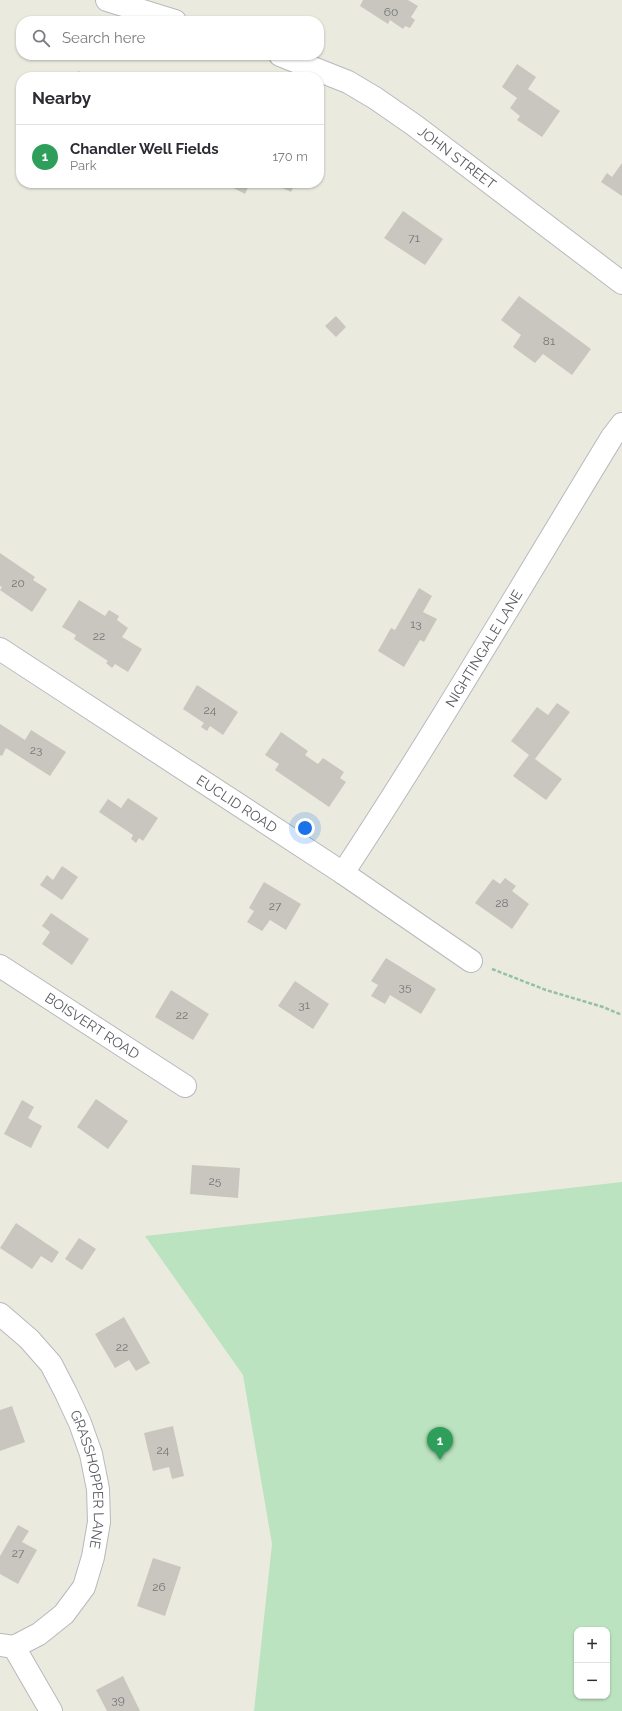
<!DOCTYPE html>
<html lang="en">
<head>
<meta charset="utf-8">
<style>
	:root { --surface:#fff; --page:#f2f2f3; --text:#2b2b33; --muted:#7c7c81; --line:#e1e1e2; --accent:#e5492b }
	body { margin:0; font-family:Raleway,sans-serif; background:var(--page); color:var(--text) }
	.controls { position:absolute; right:12px; bottom:12px; display:grid; overflow:hidden; border-radius:8px; box-shadow:0 1px 3px #0004 }
	.controls button { width:36px; height:36px; display:grid; place-items:center; padding:0; border:0; border-bottom:1px solid var(--line); background:var(--surface); color:var(--text); font:20px sans-serif }
	.you { position:absolute; left:305px; top:828px; width:14px; height:14px; margin:-10px; border:3px solid #fff; border-radius:50%; background:#1a73e8; box-shadow:0 0 0 6px #1a73e833 }
	.badge { display:grid; place-items:center; width:26px; height:26px; border-radius:50%; background:var(--accent); color:#fff; font-size:13px; font-weight:700 }
	.pin { position:absolute; translate:-50% -33px; filter:drop-shadow(0 1px 2px #0008) }
	.pin::after { content:''; position:absolute; top:21px; width:14px; height:12px; background:inherit; clip-path:polygon(0 0,100% 0,50% 100%) }
	.list { margin:0; padding:0; list-style:none }
	h2 { display:flex; justify-content:space-between; align-items:center; height:52px; margin:0; padding:0 16px; font-size:17px }
	h2 small { font-size:13px; font-weight:400; color:var(--muted) }
	.list li { display:grid; grid-template-columns:26px 1fr auto; gap:12px; align-items:center; box-sizing:border-box; height:64px; padding:0 16px; border-top:1px solid var(--line) }
	.list b { display:block; font-size:15px; white-space:nowrap }
	.list p { margin:0; font-size:13px; white-space:nowrap; color:var(--muted) }
	.list em { font-size:13px; font-style:normal; color:var(--muted) }
	.icon { flex:none; width:22px; height:22px; fill:none; stroke:currentColor; stroke-width:2; stroke-linecap:round; stroke-linejoin:round }
	.map { position:relative; flex:none; width:622px; height:1711px; overflow:hidden }
	.search { position:absolute; background:var(--surface); box-shadow:0 1px 3px #0004; left:16px; top:16px; width:308px; height:44px; display:flex; align-items:center; gap:10px; box-sizing:border-box; padding:0 14px; border-radius:16px; color:var(--muted); font-size:15px }
	.panel { position:absolute; background:var(--surface); box-shadow:0 1px 3px #0004; left:16px; top:72px; width:308px; height:116px; border-radius:16px }
	.map>svg:first-child { display:block }
	.green { fill:#bbe3bf; fill-rule:evenodd }
	.building { fill:#c8c6bf }
	.lines { fill:none; stroke-linecap:round; stroke-linejoin:round }
	.street-casing { stroke:#b7b9be; stroke-width:24 }
	.path { stroke:#94c1a4; stroke-width:2.5; stroke-dasharray:4 2; stroke-linecap:butt }
	.street { stroke:#fff; stroke-width:22 }
	.labels { text-anchor:middle; dominant-baseline:central; stroke-width:4; stroke-linejoin:round; paint-order:stroke }
	.number-label { font-size:12px; fill:#747678 }
	.street-label { font-size:14px; fill:#585b60; stroke:#fff }
</style>
</head>
<body>
<div class="map">
<svg width="622" height="1711" viewBox="0 0 622 1711">
	<rect width="100%" height="100%" fill="#ebeadf"/>
	<path class="green" d="M622 1182V1711H254L272 1544 243 1375 145 1236ZM577 1630H607V1696H577Z"/>
	<path class="building" d="M363 0H408L418 6 411 17 415 20 410 28 405 26 403 29 390 20 388 24 360 6Z
		M517 64 536 77 528 89 560 111 542 137 517 120 520 116 510 108 517 98 502 87Z
		M78 71 93 77H75Z
		M622 163V196L601 182 607 173 612 177Z
		M224 183H250L245 194Z
		M272 183H295L291 192Z
		M403 211 443 239 425 265 384 238Z
		M519 296 591 349 572 375 543 354 535 363 513 347 521 335 501 320Z
		M336 316 346 327 336 337 325 326Z
		M0 553 35 577 33 580 47 589 32 612 0 590 2 587 0 586Z
		M419 588 432 596 423 612 437 619 424 642 420 640 404 667 378 651 391 628 395 630Z
		M79 600 105 616 109 610 119 616 117 620 128 628 122 637 142 649 128 672 115 664 112 668 106 663 108 661 74 639 76 635 62 627Z
		M197 685 238 712 223 735 210 726 207 731 201 727 204 723 183 709Z
		M557 703 570 712 535 759 562 779 546 800 513 776 529 755 511 741 537 707 548 715Z
		M0 724 25 740 31 730 66 752 50 776 6 748 2 756 0 755Z
		M281 732 308 751 305 755 318 764 323 758 344 772 340 778 346 782 329 807 275 770 279 764 265 755Z
		M128 798 158 818 143 841 139 838 136 843 131 839 133 835 99 812 108 799 121 808Z
		M62 866 78 877 62 900 40 885 47 875 53 880Z
		M505 878 516 886 512 891 529 904 512 929 475 903 493 879 500 884Z
		M264 882 301 904 286 930 270 920 262 931 247 922 254 911 249 908Z
		M51 913 89 939 72 965 42 944 50 932 42 926Z
		M386 958 436 989 421 1014 390 995 385 1004 371 996 378 985 371 981Z
		M295 981 329 1004 313 1029 278 1006Z
		M171 990 209 1014 193 1040 155 1017Z
		M96 1099 128 1121 108 1149 77 1127Z
		M22 1100 34 1107 28 1118 42 1126 31 1148 4 1134Z
		M192 1165 240 1168 238 1198 190 1194Z
		M16 1223 59 1252 52 1263 41 1256 32 1269 0 1248Z
		M79 1238 96 1249 82 1270 65 1259Z
		M124 1317 150 1363 136 1371 129 1360 115 1368 95 1334Z
		M12 1406 25 1442 0 1451V1410Z
		M173 1426 184 1476 172 1479 169 1467 153 1471 144 1433Z
		M18 1525 29 1531 22 1542 37 1550 18 1584 0 1574V1556Z
		M153 1558 181 1567 165 1616 137 1606Z
		M123 1676 140 1711H107L96 1690Z"/>
	<g class="lines">
		<g class="street-casing">
			<g id="street">
				<path d="M107 0 175 21"/>
				<path id="s1" d="M280 55 348 82 375 98 414 125 622 283"/>
				<path id="s2" d="M0 649 343 873 471 961"/>
				<path id="s3" d="M343 873C437 730 523 583 612 437L622 424"/>
				<path id="s4" d="M0 966 185 1086"/>
				<path id="s5" d="M0 1314 29 1339 51 1364 66 1393 80 1423 91 1454 98 1489 99 1522 93 1557 84 1587 64 1614 39 1634 14 1647 0 1645"/>
				<path d="M14 1647 51 1711"/>
			</g>
		</g>
		<path class="path" d="M492 969 546 990 603 1007 622 1015"/>
		<use href="#street" class="street"/>
	</g>
	<g class="labels">
		<g class="number-label">
			<text x="391" y="12">60</text>
			<text x="414" y="238">71</text>
			<text x="549" y="341">81</text>
			<text x="18" y="583">20</text>
			<text x="416" y="624">13</text>
			<text x="99" y="636">22</text>
			<text x="210" y="710">24</text>
			<text x="36" y="750">23</text>
			<text x="502" y="903">28</text>
			<text x="275" y="906">27</text>
			<text x="405" y="987">35</text>
			<text x="304" y="1005">31</text>
			<text x="182" y="1015">22</text>
			<text x="215" y="1181">25</text>
			<text x="122" y="1347">22</text>
			<text x="163" y="1450">24</text>
			<text x="18" y="1553">27</text>
			<text x="159" y="1587">26</text>
			<text x="118" y="1700">39</text>
		</g>
		<g class="street-label">
			<text stroke="none"><textPath href="#s1" startOffset="206">JOHN STREET</textPath></text>
			<text stroke="none"><textPath href="#s3" startOffset="265">NIGHTINGALE LANE</textPath></text>
			<text stroke="none"><textPath href="#s2" startOffset="283">EUCLID ROAD</textPath></text>
			<text stroke="none"><textPath href="#s4" startOffset="110">BOISVERT ROAD</textPath></text>
			<text stroke="none"><textPath href="#s5" startOffset="195">GRASSHOPPER LANE</textPath></text>
		</g>
	</g>
</svg>
<div class="controls">
<button>+</button>
<button>−</button>
</div>
<div class="you"></div>
<div class="pin badge" style="left:440px;top:1460px;background:#2e9e5b">1</div>
<div class="search"><svg class="icon" aria-label="search" viewBox="0 0 24 24"><circle cx="10" cy="10" r="6"/><path d="M15 15l6 6"/></svg>Search here</div>
<section class="panel">
<h2>Nearby<small></small></h2>
<ul class="list">
<li><span class="badge" style="background:#2e9e5b">1</span><div><b>Chandler Well Fields</b><p>Park</p></div><em>170 m</em></li>
</ul>
</section>
</div>
</body>
</html>
